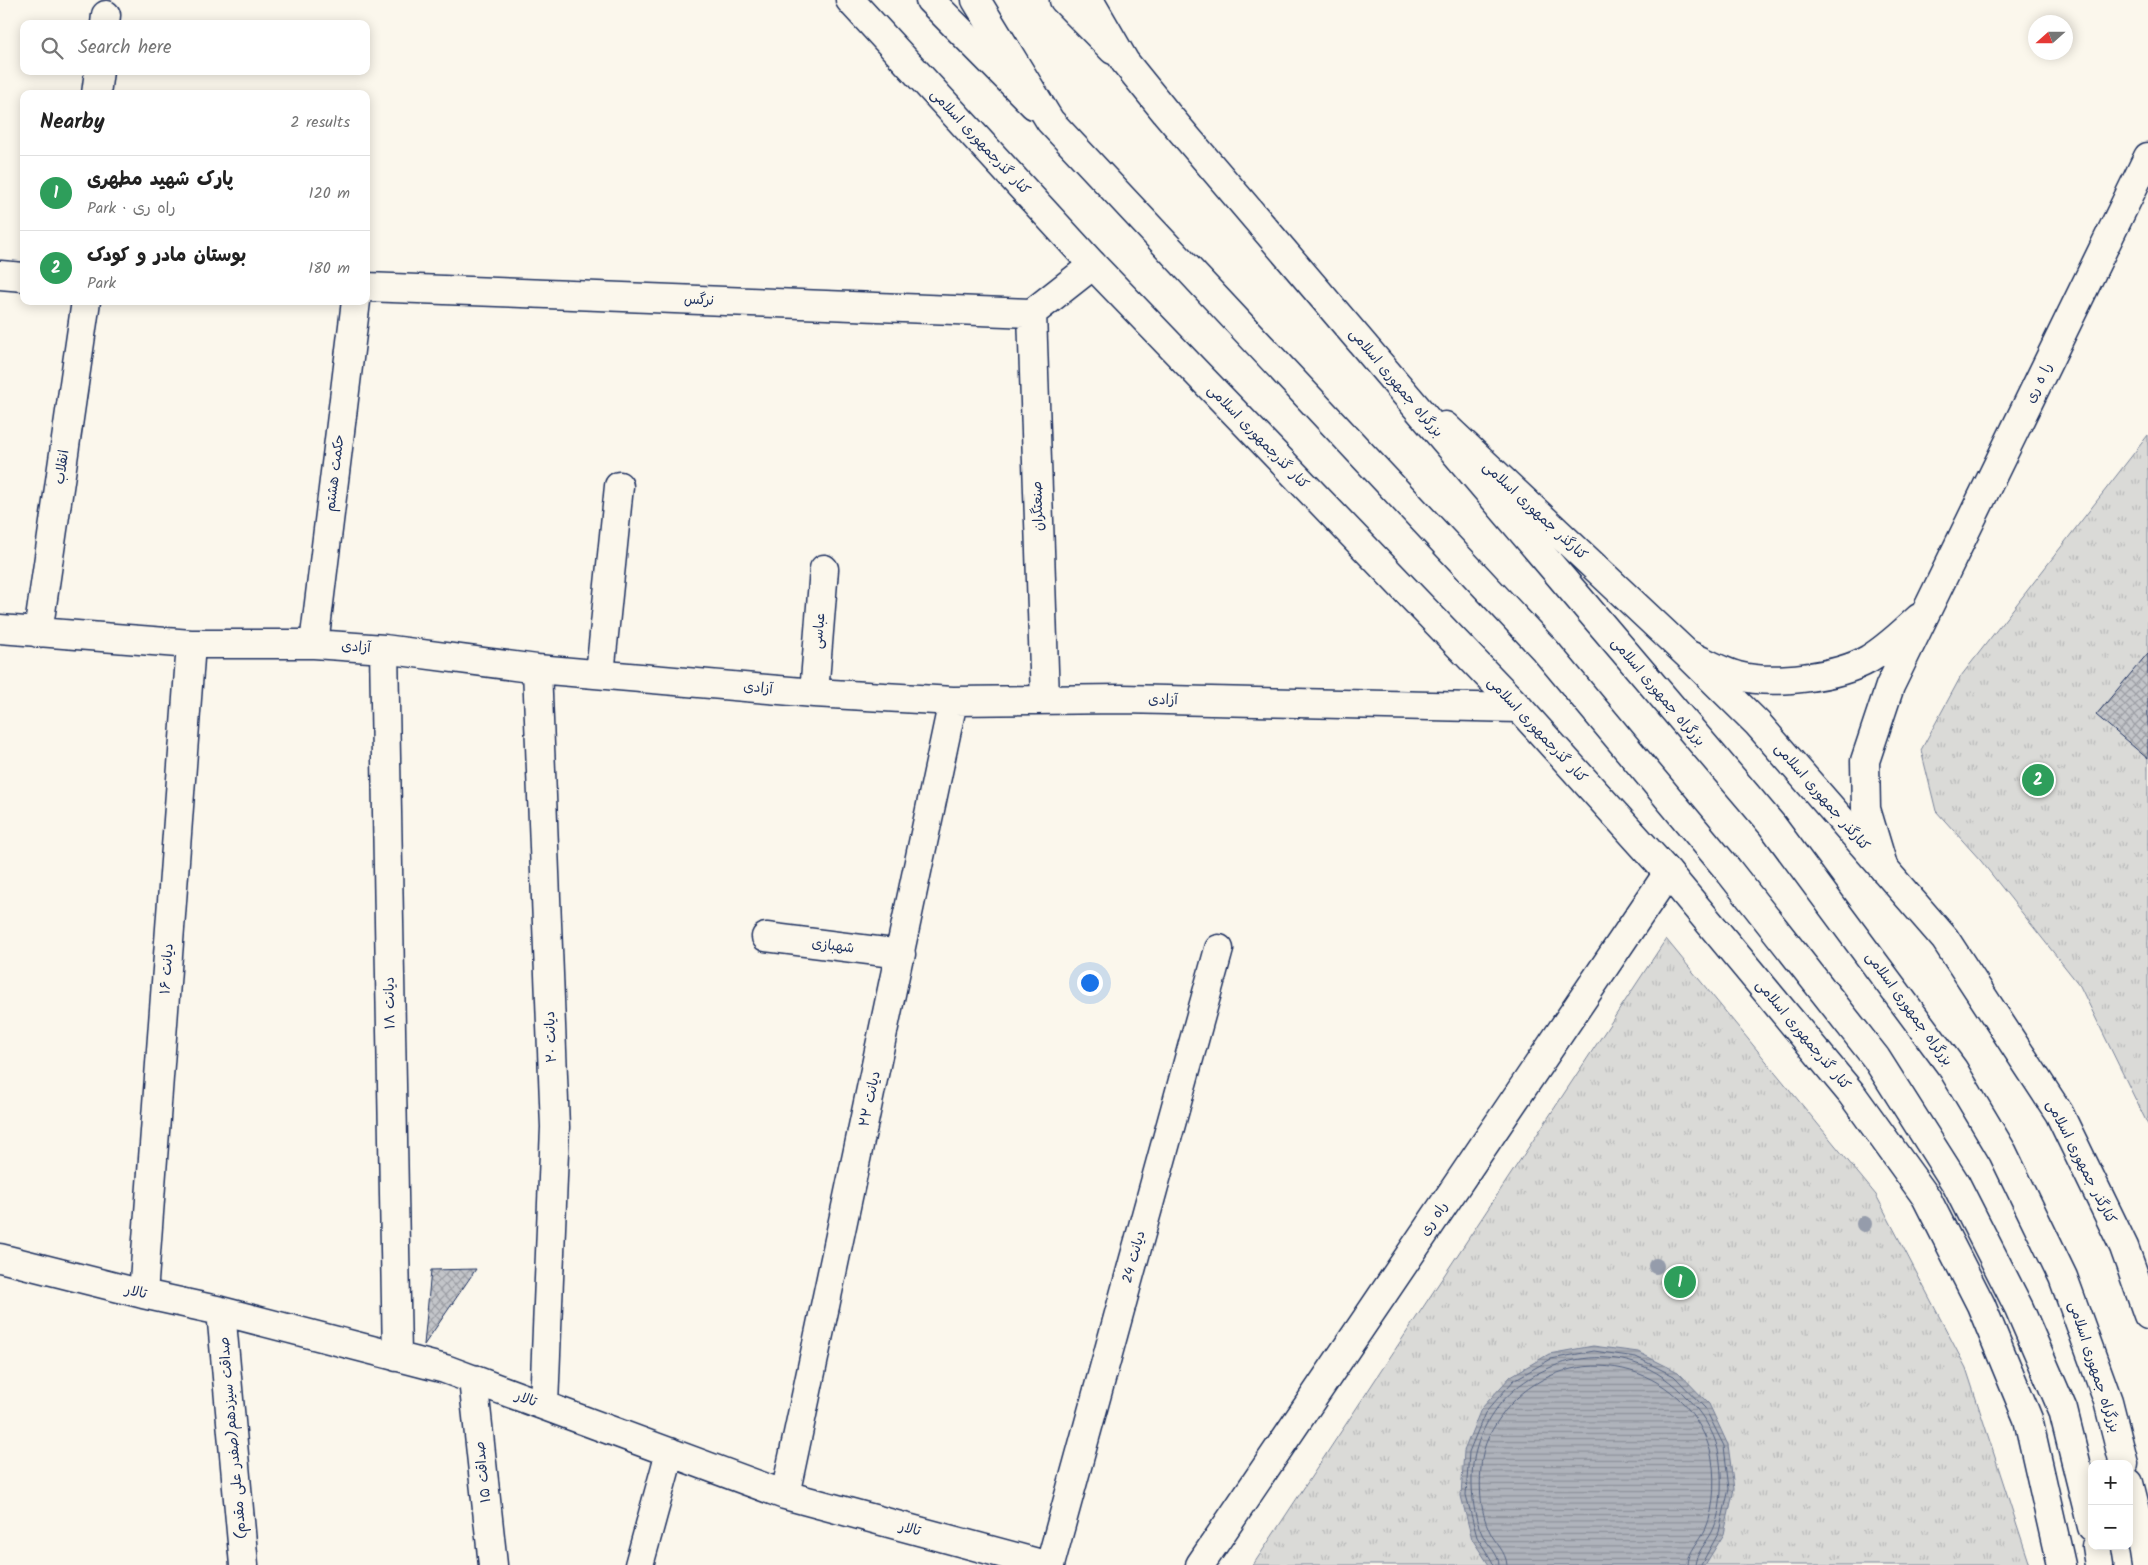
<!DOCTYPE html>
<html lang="en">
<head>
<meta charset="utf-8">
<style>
	:root { --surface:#fff; --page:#f6f6f6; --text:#222; --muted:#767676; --line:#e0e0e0; --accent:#ea580c }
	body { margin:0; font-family:Kalam,"Playpen Sans Arabic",sans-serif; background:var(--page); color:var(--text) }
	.controls { position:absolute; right:15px; bottom:15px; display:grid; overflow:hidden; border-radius:10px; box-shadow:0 2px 12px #0003 }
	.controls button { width:45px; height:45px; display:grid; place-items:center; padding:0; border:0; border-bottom:1px solid var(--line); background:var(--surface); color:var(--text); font:25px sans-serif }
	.compass { position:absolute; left:2028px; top:15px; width:45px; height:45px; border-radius:50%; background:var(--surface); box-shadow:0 2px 12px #0003; rotate:249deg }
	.you { position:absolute; left:1089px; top:982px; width:18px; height:18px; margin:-12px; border:4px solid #fff; border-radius:50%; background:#1a73e8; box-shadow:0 0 0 8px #1a73e833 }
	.badge { display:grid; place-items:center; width:32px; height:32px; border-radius:50%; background:var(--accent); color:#fff; font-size:16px; font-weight:700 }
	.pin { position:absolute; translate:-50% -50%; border:2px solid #fff; box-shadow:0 1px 5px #0006 }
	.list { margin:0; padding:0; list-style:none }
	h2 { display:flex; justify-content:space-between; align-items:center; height:65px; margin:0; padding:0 20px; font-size:21px }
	h2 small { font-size:16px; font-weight:400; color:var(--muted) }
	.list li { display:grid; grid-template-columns:32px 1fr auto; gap:15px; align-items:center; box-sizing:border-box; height:75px; padding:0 20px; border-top:1px solid var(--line) }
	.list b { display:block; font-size:19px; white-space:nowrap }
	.list p { margin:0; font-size:16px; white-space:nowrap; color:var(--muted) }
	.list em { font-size:16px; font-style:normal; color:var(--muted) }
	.icon { flex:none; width:28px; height:28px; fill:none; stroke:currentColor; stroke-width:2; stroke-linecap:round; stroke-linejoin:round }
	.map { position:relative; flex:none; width:2148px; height:1565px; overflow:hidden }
	.search { position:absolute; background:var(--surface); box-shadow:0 2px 12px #0003; left:20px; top:20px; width:350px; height:55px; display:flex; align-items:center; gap:12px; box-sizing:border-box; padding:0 18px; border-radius:10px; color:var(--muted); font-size:19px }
	.panel { position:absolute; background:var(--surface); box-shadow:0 2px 12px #0003; left:20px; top:90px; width:350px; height:215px; border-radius:10px }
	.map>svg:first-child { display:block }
	.grass { fill:url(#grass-tufts); stroke:#7a849a }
	.water { fill:url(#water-rules); stroke:#747e96 }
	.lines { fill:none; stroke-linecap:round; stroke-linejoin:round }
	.shore { stroke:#566483; stroke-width:1 }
	.building { fill:url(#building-cross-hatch); stroke:#1b2f5e }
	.minor-casing { stroke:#1b2f5e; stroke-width:31 }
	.major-casing { stroke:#1b2f5e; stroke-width:31 }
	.highway-casing { stroke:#1b2f5e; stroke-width:31 }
	.minor { stroke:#fbf7ec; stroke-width:28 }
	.major { stroke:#fbf7ec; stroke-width:28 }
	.highway { stroke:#fbf7ec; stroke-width:28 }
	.tree { fill:#959cab }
	.labels { text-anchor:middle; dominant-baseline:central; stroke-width:4.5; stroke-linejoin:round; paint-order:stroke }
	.street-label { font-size:14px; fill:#1b2f5e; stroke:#fbf7ec }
</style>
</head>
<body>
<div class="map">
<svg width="2148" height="1565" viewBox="0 0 2148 1565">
	<defs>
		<pattern id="grass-tufts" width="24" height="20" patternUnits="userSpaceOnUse" patternTransform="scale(1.25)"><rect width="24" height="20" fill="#dadad7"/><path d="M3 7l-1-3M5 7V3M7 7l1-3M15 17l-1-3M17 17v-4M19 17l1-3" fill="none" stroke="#babbbb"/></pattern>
		<pattern id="water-rules" width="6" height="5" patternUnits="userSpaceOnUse" patternTransform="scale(1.25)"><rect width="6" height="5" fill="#afb3bb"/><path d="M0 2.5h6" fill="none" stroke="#8e929b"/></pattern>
		<pattern id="building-cross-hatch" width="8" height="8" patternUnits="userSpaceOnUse" patternTransform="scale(1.25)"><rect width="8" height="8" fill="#c3c5c9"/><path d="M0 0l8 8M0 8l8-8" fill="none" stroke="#9ea0a6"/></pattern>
	</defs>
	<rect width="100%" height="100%" fill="#fbf7ec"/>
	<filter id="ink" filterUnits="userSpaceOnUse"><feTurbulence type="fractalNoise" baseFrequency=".02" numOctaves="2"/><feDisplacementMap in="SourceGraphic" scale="10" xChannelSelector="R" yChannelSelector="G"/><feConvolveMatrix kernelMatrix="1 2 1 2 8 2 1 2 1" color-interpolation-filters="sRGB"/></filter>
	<g filter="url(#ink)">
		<path class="grass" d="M2148 435V1125L2080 986 1981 861 1936 811 1921 750 1961 676Z
			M1666 939 1876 1195 1966 1368 2030 1565H1253Z"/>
		<path class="water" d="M1593 1346 1638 1352 1678 1372 1709 1404 1728 1445 1734 1489 1724 1534 1705 1565H1489L1472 1539 1461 1496 1464 1451 1481 1409 1511 1376 1549 1354Z"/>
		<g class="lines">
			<path class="shore" d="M1493 1565 1492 1561 1477 1537 1466 1495 1469 1452 1485 1413 1514 1380 1551 1359 1594 1351 1636 1357 1674 1376 1705 1408 1724 1446 1729 1489 1719 1532 1701 1565
				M1499 1565C1499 1554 1488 1545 1483 1536 1472 1515 1469 1477 1475 1454 1491 1385 1567 1342 1634 1363 1655 1369 1673 1383 1687 1398 1700 1411 1714 1431 1718 1450 1723 1473 1723 1511 1712 1532 1707 1542 1696 1553 1695 1565
				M1507 1565C1506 1551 1495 1543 1490 1532 1479 1510 1479 1482 1482 1458 1485 1438 1498 1419 1510 1405 1572 1337 1683 1362 1710 1450 1716 1471 1715 1508 1706 1528 1700 1541 1688 1551 1688 1565"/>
		</g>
		<path class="building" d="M2148 653V759L2096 715Z
			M476 1269 424 1345 431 1270Z"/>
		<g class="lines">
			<g class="minor-casing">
				<path id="minor" d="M105 24 106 15
					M96 94 99 71
					M0 275 24 277
					M366 287 1032 313
					M1032 313 1045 699
					M1032 313 1093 265
					M0 629 191 644H314L384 649 537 669 814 693 953 701 1122 699 1519 708
					M38 633 86 301
					M314 644 356 301
					M384 649 397 1357
					M1689 655C1705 662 1722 672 1738 676 1773 685 1838 677 1869 659 1887 648 1903 633 1919 618
					M537 669 555 1127 544 1405
					M600 674 619 486
					M814 693 824 569
					M1884 869 1866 809 1865 761 1890 686 2148 157
					M766 937 901 954
					M0 1258 143 1294 221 1311 445 1369 785 1495 1045 1565
					M143 1294 191 644
					M221 1311 244 1565
					M473 1379 493 1565
					M785 1495 953 701
					M639 1565 670 1452
					M1050 1565 1219 949
					M1200 1565 1668 873"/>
			</g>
			<g class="major-casing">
				<path id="major" d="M850 0 1093 265 1519 708 1668 873 1851 1093 1926 1197 1981 1305 2028 1419 2061 1565
					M930 0 1034 105
					M1064 0 1113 50
					M1445 426 1688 655 1758 724 1945 939 2059 1113 2124 1247 2148 1315"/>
			</g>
			<g class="highway-casing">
				<path id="highway" d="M976 0 1050 121 1545 650 1729 871 1876 1058 1956 1184 2019 1308 2063 1410 2092 1527
					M1089 0 1125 62 1167 114 1772 825 1953 1069 2003 1153 2063 1277 2108 1401 2124 1464
					M2129 1483 2140 1527 2146 1565
					M2096 1546 2099 1565"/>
			</g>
			<use href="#minor" class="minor"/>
			<use href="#major" class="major"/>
			<use href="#highway" class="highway"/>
		</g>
		<g class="tree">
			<circle cx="1864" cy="1224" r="8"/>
			<circle cx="1656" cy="1266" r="8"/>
		</g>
	</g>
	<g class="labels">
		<g class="street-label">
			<text transform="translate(980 142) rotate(47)">کنار گذرجمهوری اسلامی</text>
			<text transform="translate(699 300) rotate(2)">نرگس</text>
			<text transform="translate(1396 383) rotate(50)">بزرگراه جمهوری اسلامی</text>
			<text transform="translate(2039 383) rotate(-64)">را ه ری</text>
			<text transform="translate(1258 437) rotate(46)">کنار گذرجمهوری اسلامی</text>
			<text transform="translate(62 467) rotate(-82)">انقلاب</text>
			<text transform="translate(335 473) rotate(-83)">حکمت هشتم</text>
			<text transform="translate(1038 506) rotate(-92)">صنعتگران</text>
			<text transform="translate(1535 511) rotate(43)">کنارگذر جمهوری اسلامی</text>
			<text transform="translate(819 631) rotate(-85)">عباسی</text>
			<text transform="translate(356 647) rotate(4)">آزادی</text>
			<text transform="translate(758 688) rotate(5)">آزادی</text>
			<text transform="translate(1658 692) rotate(50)">بزرگراه جمهوری اسلامی</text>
			<text transform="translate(1163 700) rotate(1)">آزادی</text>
			<text transform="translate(1537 730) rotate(47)">کنار گذرجمهوری اسلامی</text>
			<text transform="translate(1822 797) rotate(49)">کنارگذر جمهوری اسلامی</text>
			<text transform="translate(833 946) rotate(7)">شهبازی</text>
			<text transform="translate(167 969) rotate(-86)">دیانت ۱۶</text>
			<text transform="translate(390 1003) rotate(-91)">دیانت ۱۸</text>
			<text transform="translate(1909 1009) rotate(54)">بزرگراه جمهوری اسلامی</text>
			<text transform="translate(1803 1035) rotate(50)">کنار گذرجمهوری اسلامی</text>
			<text transform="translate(551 1037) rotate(-92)">دیانت ۲۰</text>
			<text transform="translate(870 1099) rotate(-78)">دیانت ۲۲</text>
			<text transform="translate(2081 1162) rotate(63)">کنارگذر جمهوری اسلامی</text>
			<text transform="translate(1434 1219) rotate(-56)">راه ری</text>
			<text transform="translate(1134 1257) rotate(-75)">دیانت 24</text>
			<text transform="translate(136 1292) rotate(13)">تالار</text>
			<text transform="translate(2094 1367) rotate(72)">بزرگراه جمهوری اسلامی</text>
			<text transform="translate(526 1399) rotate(20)">تالار</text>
			<text transform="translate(233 1438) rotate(-95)">صداقت سیزدهم(صفدر علی مقدم)</text>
			<text transform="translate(483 1472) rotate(-96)">صداقت ۱۵</text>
			<text transform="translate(910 1529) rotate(15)">تالار</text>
		</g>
	</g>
</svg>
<div class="controls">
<button>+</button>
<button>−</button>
</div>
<svg class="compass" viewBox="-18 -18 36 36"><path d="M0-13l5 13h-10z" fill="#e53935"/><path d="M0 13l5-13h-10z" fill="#767676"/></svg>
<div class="you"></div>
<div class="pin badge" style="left:1680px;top:1282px;background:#2e9e5b">1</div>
<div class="pin badge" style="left:2038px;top:780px;background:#2e9e5b">2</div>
<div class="search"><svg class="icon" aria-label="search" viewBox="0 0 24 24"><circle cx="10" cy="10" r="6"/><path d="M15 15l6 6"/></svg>Search here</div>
<section class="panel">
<h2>Nearby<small>2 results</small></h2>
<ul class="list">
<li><span class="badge" style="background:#2e9e5b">1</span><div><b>پارک شهید مطهری</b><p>Park · راه ری</p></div><em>120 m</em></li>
<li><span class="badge" style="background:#2e9e5b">2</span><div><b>بوستان مادر و کودک</b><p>Park</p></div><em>180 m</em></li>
</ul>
</section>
</div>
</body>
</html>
